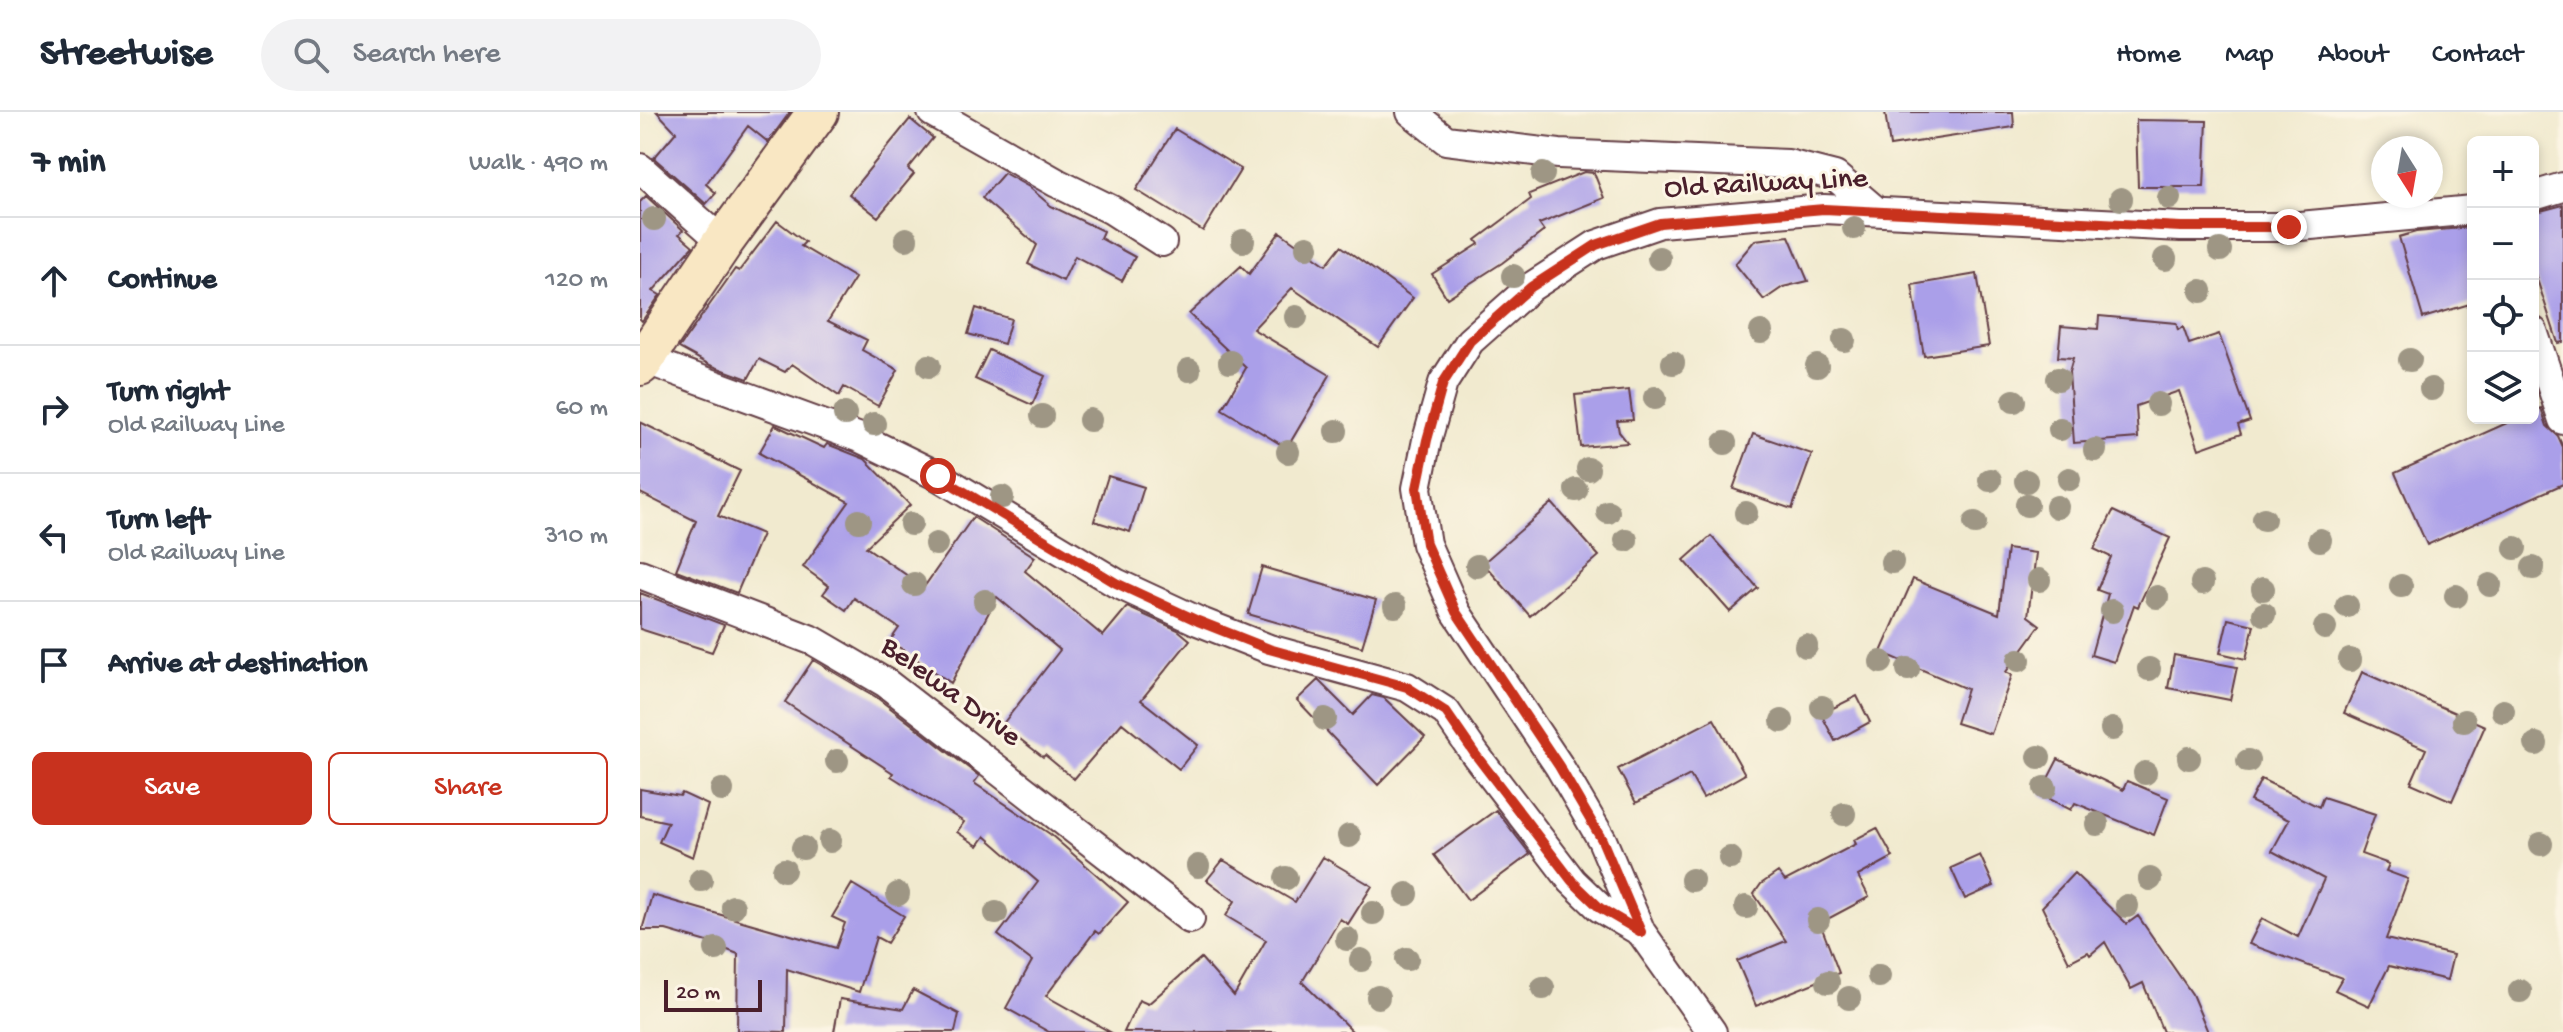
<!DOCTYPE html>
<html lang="en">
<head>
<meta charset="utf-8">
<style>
	:root { --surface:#fff; --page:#f2f2f3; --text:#1f2937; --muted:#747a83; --line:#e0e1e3; --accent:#c8321e }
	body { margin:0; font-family:"Gochi Hand",sans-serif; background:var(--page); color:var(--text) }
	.controls { position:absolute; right:24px; top:24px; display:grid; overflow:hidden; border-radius:12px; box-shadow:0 4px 12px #0003 }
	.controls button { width:72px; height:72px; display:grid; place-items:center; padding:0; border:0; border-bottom:2px solid var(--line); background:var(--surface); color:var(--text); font:40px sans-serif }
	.compass { position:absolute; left:1731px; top:24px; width:72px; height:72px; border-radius:50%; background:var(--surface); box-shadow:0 4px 12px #0003; rotate:169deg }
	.scale { position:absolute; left:24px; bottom:20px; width:98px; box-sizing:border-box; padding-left:8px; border:4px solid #4a1f2b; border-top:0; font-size:22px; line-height:28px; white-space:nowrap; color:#4a1f2b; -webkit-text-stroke:6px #fcf5e5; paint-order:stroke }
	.stop { position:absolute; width:24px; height:24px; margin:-18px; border:6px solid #c8321e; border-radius:50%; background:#fff }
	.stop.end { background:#c8321e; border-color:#fff; box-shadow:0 2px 8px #0008 }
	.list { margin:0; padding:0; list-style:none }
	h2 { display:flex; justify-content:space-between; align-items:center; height:104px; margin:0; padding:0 32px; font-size:34px }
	h2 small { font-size:26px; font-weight:400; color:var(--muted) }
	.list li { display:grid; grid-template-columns:52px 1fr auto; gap:24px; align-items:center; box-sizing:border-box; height:128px; padding:0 32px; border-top:2px solid var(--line) }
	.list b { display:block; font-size:30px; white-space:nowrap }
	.list p { margin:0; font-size:26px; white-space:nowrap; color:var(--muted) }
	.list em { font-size:26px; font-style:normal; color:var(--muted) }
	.actions { display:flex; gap:16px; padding:24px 32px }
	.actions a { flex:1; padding:18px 0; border:2px solid var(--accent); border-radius:12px; text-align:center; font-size:28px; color:var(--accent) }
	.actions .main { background:var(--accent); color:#fff }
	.icon { flex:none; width:44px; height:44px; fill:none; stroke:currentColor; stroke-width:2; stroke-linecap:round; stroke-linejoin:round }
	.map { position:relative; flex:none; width:1923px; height:920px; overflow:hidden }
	header { display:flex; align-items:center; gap:48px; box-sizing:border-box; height:112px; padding:0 40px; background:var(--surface); border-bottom:2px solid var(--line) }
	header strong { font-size:38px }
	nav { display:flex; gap:44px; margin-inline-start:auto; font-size:28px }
	.search { width:560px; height:72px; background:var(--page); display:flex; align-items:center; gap:20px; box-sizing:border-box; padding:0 28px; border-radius:44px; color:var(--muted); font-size:30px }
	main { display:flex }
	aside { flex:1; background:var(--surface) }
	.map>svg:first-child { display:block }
	.building { fill:#aa9fe9 }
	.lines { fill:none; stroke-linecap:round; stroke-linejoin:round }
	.street-casing { stroke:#633d44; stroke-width:32 }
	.secondary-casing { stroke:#633d44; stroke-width:44 }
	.street { stroke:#fff; stroke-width:28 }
	.secondary { stroke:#f9e7c3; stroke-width:40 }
	.tree { fill:#9e9684 }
	.route { stroke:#c8321e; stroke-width:10 }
	.labels { text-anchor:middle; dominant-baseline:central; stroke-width:6; stroke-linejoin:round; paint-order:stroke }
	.street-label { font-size:30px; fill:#4a1f2b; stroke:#fcf5e5 }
</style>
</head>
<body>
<header>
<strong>Streetwise</strong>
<div class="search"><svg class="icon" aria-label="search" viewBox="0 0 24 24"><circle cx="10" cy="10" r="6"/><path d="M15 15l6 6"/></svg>Search here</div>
<nav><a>Home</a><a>Map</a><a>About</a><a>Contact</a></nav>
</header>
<main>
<aside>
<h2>7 min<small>Walk · 490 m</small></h2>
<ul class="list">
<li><svg class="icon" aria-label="ahead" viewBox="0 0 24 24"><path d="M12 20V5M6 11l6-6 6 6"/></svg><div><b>Continue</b></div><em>120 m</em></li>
<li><svg class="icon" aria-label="right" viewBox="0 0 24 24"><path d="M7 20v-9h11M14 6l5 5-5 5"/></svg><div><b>Turn right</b><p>Old Railway Line</p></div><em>60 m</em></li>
<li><svg class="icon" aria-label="left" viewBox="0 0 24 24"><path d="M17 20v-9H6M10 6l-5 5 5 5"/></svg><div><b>Turn left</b><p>Old Railway Line</p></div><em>310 m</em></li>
<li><svg class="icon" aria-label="arrive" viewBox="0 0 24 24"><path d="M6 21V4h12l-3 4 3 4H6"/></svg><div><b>Arrive at destination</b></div></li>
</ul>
<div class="actions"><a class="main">Save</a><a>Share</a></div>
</aside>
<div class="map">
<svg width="1923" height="920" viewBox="0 0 1923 920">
	<rect width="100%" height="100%" fill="#fcf5e5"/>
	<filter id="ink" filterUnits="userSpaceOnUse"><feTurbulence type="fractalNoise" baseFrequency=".0125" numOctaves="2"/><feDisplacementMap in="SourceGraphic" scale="16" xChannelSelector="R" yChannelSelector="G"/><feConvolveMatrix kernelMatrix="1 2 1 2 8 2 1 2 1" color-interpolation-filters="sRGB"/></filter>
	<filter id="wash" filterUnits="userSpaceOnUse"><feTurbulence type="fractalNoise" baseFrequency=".006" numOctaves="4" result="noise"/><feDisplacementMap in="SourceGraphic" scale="32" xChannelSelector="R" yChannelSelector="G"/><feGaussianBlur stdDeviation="1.8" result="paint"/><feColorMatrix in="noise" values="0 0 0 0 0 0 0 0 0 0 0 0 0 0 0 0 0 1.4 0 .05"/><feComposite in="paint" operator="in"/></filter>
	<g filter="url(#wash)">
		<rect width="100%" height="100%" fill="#f1eacf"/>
		<g id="blocks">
			<path class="building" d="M17 0H150L128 30 108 14 66 72 76 81 66 92 14 46 36 20Z
				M1245 0H1373L1374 15 1250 34Z
				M270 7 293 26 268 57 274 62 238 105 209 82Z
				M1496 8 1567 9 1564 75H1498Z
				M535 17 601 57 563 119 496 78Z
				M944 60 954 61 964 86 899 112 904 119 862 151 807 186 792 162 839 132 836 128 891 87 889 82Z
				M364 61 389 75 411 94 463 119 460 126 495 145 482 169 435 144 423 169 388 152 397 133 342 86Z
				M6 84 43 118 39 122 53 134 13 179 20 183 2 209 0 207V90Z
				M1923 93V230L1918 231 1893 155V101Z
				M137 109 165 130 161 134 215 166 188 209 227 228 222 238 258 258 238 294 204 275 199 284 152 252 145 260 119 247 108 267 70 253 39 236 95 157 99 159Z
				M1833 115V191L1783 206 1759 125 1776 120Z
				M640 120 686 153 701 134 773 186 738 235 652 176 613 217 690 263 647 336 582 297 606 256 549 202 601 154 609 162Z
				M1149 124 1168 169 1143 175 1124 188 1095 152 1115 128Z
				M1337 162 1349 234 1284 244 1272 173Z
				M336 196 371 207 364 232 328 222Z
				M1459 204 1536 211 1538 218 1543 215 1549 232 1579 222 1610 309 1598 313 1601 322 1559 337 1539 279 1496 294 1498 326 1434 331 1429 260 1433 246 1418 245 1421 214 1458 217Z
				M349 238 405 264 392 293 335 267Z
				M989 278 993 308 977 309 979 320 988 331 941 335 935 283Z
				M1901 296 1907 314 1918 324 1923 335V372L1787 433 1755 361 1878 306H1893V299Z
				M0 310 100 359 78 404 122 422 97 481 36 458 56 409 0 381Z
				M135 313 184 336 187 332 225 347 270 393 226 435 284 475 333 405 395 445 385 459 463 524 487 495 538 518 550 528 501 588 558 633 539 657 482 611 434 667 405 643 403 645 362 613 420 538 357 485 311 571 250 529 259 516 214 486 206 498 183 482 189 474 163 455 209 390 119 341Z
				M1113 322 1172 342 1152 397 1093 377Z
				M468 364 504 375 490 420 454 409Z
				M912 391 959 444 890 504 843 451Z
				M1473 399 1530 426 1498 495 1494 493 1474 550 1451 543 1468 482 1457 478 1471 445 1454 437Z
				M1071 424 1118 476 1090 500 1044 448Z
				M1367 437 1396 441 1388 504 1400 513 1366 560 1372 563 1351 622 1316 611 1327 577 1241 540 1273 467 1359 502Z
				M622 455 736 488 722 535 608 502Z
				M0 481 84 513 72 540 0 517Z
				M1588 507 1614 513 1606 547 1580 541Z
				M1534 543 1597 555 1590 588 1528 576Z
				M173 548 236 585 339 664 334 671 410 722 488 790 459 822 455 819 406 884 470 920H409L366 896 392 849 358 823 398 770 345 724 338 734 317 720 324 710 251 664 253 661 145 590Z
				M1722 560 1845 614 1812 689 1771 671 1786 637 1704 601Z
				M678 568 713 603 732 583 744 586 785 625 738 673 657 588Z
				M1217 584 1230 610 1195 629 1181 602Z
				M1074 607 1105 662 1063 686 1050 663 996 691 978 657Z
				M1418 647 1483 678 1487 669 1528 686 1514 723 1435 691 1431 698 1400 682Z
				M1621 667 1679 695 1683 685 1735 702 1721 742 1749 752 1746 759 1768 767 1746 827 1813 843 1807 868 1749 854 1729 894 1695 878 1702 866 1609 832 1622 806 1658 825 1684 767 1632 739 1649 708 1610 689Z
				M0 677 40 684 42 681 68 693 53 745 19 730 28 710 0 704Z
				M856 698 890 742 828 788 794 743Z
				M1237 716 1253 745 1218 764 1229 785 1180 811 1199 861 1116 894 1097 849 1146 829 1114 782 1121 772 1138 760 1145 769 1216 732 1214 728Z
				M1340 743 1354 774 1325 787 1311 756Z
				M683 745 732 774 708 812 700 807 662 870 713 920H484L499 888 508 892 561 846 594 884 626 828 586 804 595 789 567 768 583 748 655 790Z
				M1434 761 1487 812 1498 804 1552 882 1568 920H1523L1503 871 1491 877 1465 830 1450 843 1448 840 1429 850 1402 795Z
				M212 772 264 804 247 831 236 825 219 880 147 857 146 920 97 919 98 842 85 837V835L26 818H2L12 783 196 836 205 811 192 805Z
				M273 878 319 902 315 920H194L200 887 263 897Z"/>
		</g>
	</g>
	<g filter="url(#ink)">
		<use href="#blocks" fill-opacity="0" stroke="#633d44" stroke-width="2"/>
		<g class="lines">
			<g class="street-casing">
				<path id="street" d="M292 0 417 71 472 98 522 130
					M771 0 806 28 919 42 1148 52 1195 64 1236 99
					M0 56 83 130
					M1893 84 1923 75
					M1893 219 1923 308
					M4 247 220 326 298 364 476 471 558 509 629 537 767 575 806 600 835 642 932 769 960 796 1001 820
					M0 462 174 529 246 571 550 807
					M1072 920 1001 820 962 728 919 654 816 500 786 432 777 376 787 328 803 271 830 229 891 175 956 133 1020 111 1184 97 1541 115H1649L1833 98"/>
			</g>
			<g class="secondary-casing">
				<path id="secondary" d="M0 253 83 130 178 0"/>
			</g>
			<use href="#street" class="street"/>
			<use href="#secondary" class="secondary"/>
		</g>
		<g class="tree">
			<circle cx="903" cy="62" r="12"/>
			<circle cx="1529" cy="86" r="12"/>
			<circle cx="1481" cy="87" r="12"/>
			<circle cx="14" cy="107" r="12"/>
			<circle cx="1214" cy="116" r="12"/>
			<circle cx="266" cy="127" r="12"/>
			<circle cx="603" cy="129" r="12"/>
			<circle cx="667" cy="135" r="12"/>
			<circle cx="1580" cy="138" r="12"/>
			<circle cx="1019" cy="146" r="12"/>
			<circle cx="1525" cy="147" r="12"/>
			<circle cx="873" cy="164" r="12"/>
			<circle cx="1561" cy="179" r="12"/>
			<circle cx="656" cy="205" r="12"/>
			<circle cx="1121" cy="220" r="12"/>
			<circle cx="1204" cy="228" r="12"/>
			<circle cx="1770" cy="248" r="12"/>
			<circle cx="590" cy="250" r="12"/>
			<circle cx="1033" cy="251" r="12"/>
			<circle cx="289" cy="254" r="12"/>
			<circle cx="1177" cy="254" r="12"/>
			<circle cx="549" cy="258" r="12"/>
			<circle cx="1418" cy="267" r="12"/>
			<circle cx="1791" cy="277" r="12"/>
			<circle cx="1015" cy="286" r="12"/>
			<circle cx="1374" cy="289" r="12"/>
			<circle cx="1518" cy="292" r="12"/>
			<circle cx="205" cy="302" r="12"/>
			<circle cx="402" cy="304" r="12"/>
			<circle cx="450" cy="308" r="12"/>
			<circle cx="234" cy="312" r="12"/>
			<circle cx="1420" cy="317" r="12"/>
			<circle cx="696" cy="319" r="12"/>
			<circle cx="1085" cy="331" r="12"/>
			<circle cx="1455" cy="338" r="12"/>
			<circle cx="648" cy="340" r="12"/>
			<circle cx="948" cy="357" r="12"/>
			<circle cx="1429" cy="367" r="12"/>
			<circle cx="1350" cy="368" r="12"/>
			<circle cx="1386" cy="369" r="12"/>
			<circle cx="936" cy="378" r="12"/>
			<circle cx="362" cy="385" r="12"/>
			<circle cx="1387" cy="393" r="12"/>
			<circle cx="1417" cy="395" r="12"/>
			<circle cx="968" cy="400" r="12"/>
			<circle cx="1106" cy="401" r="12"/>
			<circle cx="1624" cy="407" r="12"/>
			<circle cx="219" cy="409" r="12"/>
			<circle cx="1335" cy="411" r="12"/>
			<circle cx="271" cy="412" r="12"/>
			<circle cx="986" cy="428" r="12"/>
			<circle cx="1680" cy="428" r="12"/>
			<circle cx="296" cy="432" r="12"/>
			<circle cx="1875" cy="436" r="12"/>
			<circle cx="1252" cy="450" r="12"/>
			<circle cx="837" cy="454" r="12"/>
			<circle cx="1893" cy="456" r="12"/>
			<circle cx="1399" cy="468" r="12"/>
			<circle cx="1562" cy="471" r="12"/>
			<circle cx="274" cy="472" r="12"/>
			<circle cx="1850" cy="473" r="12"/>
			<circle cx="1761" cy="474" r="12"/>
			<circle cx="1623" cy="477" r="12"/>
			<circle cx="1816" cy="484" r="12"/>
			<circle cx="1517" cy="485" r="12"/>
			<circle cx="345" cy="489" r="12"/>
			<circle cx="755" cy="494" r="12"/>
			<circle cx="1707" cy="494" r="12"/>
			<circle cx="1472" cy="499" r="12"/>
			<circle cx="1624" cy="502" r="12"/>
			<circle cx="1685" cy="516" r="12"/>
			<circle cx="1166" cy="534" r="12"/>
			<circle cx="1379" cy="548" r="12"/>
			<circle cx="1710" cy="548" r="12"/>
			<circle cx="1241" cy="550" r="12"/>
			<circle cx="1268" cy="557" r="12"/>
			<circle cx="1509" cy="557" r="12"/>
			<circle cx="1182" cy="595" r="12"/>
			<circle cx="1863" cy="599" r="12"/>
			<circle cx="685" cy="607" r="12"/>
			<circle cx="1142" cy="609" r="12"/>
			<circle cx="1824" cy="609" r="12"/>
			<circle cx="1472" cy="617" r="12"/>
			<circle cx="1896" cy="632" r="12"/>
			<circle cx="1399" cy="645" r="12"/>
			<circle cx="1549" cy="646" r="12"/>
			<circle cx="197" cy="649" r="12"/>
			<circle cx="1608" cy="649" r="12"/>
			<circle cx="1505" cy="661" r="12"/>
			<circle cx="1405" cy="676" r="12"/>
			<circle cx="82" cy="678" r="12"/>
			<circle cx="1204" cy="702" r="12"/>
			<circle cx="1457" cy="712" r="12"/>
			<circle cx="709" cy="724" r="12"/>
			<circle cx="190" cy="729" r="12"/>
			<circle cx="1901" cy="732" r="12"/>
			<circle cx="163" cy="736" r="12"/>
			<circle cx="1090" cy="746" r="12"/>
			<circle cx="558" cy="754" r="12"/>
			<circle cx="144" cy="758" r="12"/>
			<circle cx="646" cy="766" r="12"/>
			<circle cx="1510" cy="767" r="12"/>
			<circle cx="61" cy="768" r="12"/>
			<circle cx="1052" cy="768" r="12"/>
			<circle cx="258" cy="782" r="12"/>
			<circle cx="767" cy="782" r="12"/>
			<circle cx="1487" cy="794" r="12"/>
			<circle cx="93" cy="795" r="12"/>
			<circle cx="1106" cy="795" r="12"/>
			<circle cx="356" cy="801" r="12"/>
			<circle cx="733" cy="801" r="12"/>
			<circle cx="1178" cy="808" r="12"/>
			<circle cx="707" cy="827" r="12"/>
			<circle cx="76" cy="837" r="12"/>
			<circle cx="767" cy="847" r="12"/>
			<circle cx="721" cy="848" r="12"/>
			<circle cx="1239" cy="864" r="12"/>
			<circle cx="1188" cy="870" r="12"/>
			<circle cx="903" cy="876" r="12"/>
			<circle cx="1880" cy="879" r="12"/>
			<circle cx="738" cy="885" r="12"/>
			<circle cx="1209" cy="886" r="12"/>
		</g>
	</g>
	<g class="lines" filter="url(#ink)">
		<path class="route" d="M298 364 476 471 558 509 629 537 767 575 806 600 835 642 932 769 960 796 1001 820 962 728 919 654 816 500 786 432 777 376 787 328 803 271 830 229 891 175 956 133 1020 111 1184 97 1541 115H1649"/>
	</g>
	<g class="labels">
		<g class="street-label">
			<text transform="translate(1126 73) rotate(-3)">Old Railway Line</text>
			<text transform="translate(310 581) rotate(36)">Belewa Drive</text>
		</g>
	</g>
</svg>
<div class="controls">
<button>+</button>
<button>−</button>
<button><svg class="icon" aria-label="locate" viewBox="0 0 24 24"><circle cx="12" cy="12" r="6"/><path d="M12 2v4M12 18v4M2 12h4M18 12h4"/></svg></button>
<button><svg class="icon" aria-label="layers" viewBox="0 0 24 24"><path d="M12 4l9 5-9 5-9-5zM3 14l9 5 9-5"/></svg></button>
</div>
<svg class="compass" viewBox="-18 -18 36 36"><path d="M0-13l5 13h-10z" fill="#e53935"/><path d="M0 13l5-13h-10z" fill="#747a83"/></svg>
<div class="scale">20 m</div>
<div class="stop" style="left:298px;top:364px"></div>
<div class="stop end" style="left:1649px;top:115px"></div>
</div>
</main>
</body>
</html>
